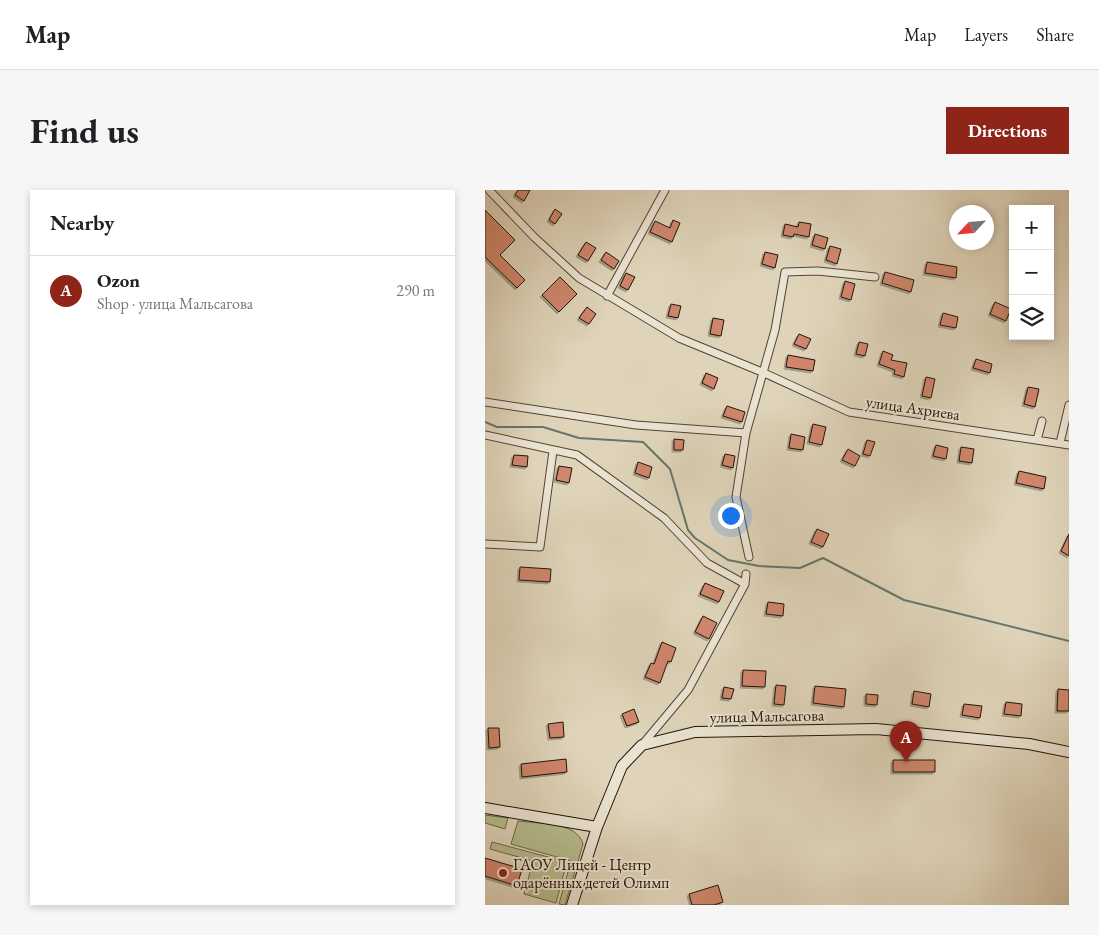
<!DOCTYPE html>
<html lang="en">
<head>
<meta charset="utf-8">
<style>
	:root { --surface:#fff; --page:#f6f6f6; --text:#202124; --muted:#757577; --line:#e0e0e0; --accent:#8f2418 }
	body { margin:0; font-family:"EB Garamond",serif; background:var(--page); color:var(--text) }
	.controls { position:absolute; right:15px; top:15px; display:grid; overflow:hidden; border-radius:0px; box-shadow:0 2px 8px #0003 }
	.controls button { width:45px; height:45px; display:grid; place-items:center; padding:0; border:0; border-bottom:1px solid var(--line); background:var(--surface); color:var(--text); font:25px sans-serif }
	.compass { position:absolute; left:464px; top:15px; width:45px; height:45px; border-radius:50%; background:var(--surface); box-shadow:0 2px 8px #0003; rotate:244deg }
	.you { position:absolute; left:245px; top:325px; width:18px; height:18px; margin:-12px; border:4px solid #fff; border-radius:50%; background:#1a73e8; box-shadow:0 0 0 8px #1a73e833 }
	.badge { display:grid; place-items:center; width:32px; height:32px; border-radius:50%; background:var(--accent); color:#fff; font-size:16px; font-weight:700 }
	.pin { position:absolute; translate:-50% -41px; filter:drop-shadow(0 1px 2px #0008) }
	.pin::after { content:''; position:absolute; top:26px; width:18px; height:15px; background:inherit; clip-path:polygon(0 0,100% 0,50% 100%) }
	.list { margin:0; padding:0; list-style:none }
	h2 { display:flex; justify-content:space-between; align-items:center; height:65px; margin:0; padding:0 20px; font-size:21px }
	h2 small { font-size:16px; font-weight:400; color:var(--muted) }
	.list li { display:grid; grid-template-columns:32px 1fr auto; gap:15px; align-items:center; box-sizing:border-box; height:70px; padding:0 20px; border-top:1px solid var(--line) }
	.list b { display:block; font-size:19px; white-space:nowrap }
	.list p { margin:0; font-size:16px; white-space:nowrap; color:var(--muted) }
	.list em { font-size:16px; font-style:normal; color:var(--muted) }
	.icon { flex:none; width:28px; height:28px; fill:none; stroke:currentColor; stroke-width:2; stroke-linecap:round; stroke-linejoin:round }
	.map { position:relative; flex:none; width:584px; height:715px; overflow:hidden; border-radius:0px }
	header { display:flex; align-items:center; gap:30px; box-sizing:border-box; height:70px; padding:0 25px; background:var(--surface); border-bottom:1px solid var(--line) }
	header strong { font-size:24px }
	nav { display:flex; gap:28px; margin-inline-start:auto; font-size:18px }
	.intro { display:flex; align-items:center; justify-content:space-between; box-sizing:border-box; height:120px; padding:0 30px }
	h1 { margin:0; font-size:35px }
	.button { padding:12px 22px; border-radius:0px; background:var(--accent); color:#fff; font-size:18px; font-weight:700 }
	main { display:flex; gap:30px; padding:0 30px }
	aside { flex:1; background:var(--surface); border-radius:0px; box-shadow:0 2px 8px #0003 }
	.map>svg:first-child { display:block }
	.green { fill:#b6bc8d; stroke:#6c684a }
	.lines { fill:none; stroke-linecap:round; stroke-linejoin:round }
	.stream { stroke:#65766d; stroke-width:2 }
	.building { fill:#cf866d; stroke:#211406; filter:url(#shadow) }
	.street-casing { stroke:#504433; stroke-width:9 }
	.secondary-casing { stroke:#211406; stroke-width:12 }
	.street { stroke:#eae3d2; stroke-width:7 }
	.secondary { stroke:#eae3d2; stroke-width:10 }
	.poi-dot { fill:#8f2418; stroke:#eae3d2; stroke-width:2 }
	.labels { text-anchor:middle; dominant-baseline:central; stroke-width:4; stroke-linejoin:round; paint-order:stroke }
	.street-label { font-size:16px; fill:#211406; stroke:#eae3d2 }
	.poi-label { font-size:16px; fill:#211406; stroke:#eae3d2; text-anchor:start }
</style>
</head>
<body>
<header>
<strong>Map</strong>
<nav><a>Map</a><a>Layers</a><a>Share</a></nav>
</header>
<div class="intro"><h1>Find us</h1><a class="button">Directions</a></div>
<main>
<aside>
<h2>Nearby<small></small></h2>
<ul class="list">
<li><span class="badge">A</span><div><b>Ozon</b><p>Shop · улица Мальсагова</p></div><em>290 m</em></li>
</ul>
</aside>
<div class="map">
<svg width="584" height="715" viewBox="0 0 584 715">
	<defs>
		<filter id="shadow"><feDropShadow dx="-2" dy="2" stdDeviation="0" flood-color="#0004"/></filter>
	</defs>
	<rect width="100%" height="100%" fill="#dfd4ba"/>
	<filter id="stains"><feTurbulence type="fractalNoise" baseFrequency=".004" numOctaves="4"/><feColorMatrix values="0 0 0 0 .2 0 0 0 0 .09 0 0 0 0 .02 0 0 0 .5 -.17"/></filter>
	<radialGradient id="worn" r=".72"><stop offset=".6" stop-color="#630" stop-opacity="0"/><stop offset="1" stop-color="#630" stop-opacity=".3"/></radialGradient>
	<path class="green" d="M0 625 23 628 20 639 0 633Z
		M33 631C53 634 92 631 98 654L80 715 74 714 86 671 26 654Z
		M7 652 82 672 71 713 39 704 48 671 5 659Z"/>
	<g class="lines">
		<path class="stream" d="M0 232 12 237H58L94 248 158 252 185 279 203 340 210 348 243 370 274 376 315 378 338 368 419 410 584 451"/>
	</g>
	<path class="building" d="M33 0H45L39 11 30 5Z
		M70 19 77 24 70 34 64 30Z
		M0 20 30 50 15 65 40 90 32 98 0 67Z
		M188 30 195 33 187 52 165 42 170 31 185 38Z
		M314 32 326 34 324 47 309 44 308 47 298 45 300 34 313 37Z
		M330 44 343 48 340 59 327 55Z
		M101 52 111 58 103 71 93 65Z
		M345 56 356 59 352 74 341 70Z
		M121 62 134 71 129 79 116 70Z
		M280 62 293 65 290 78 277 74Z
		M442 72 472 77 471 88 440 83Z
		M400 82 429 90 426 102 397 93Z
		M141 83 150 87 143 100 135 96Z
		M75 87 92 104 74 122 57 105Z
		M360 91 370 94 366 110 356 107Z
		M510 112 526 119 521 131 505 124Z
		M186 114 196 116 193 128 183 126Z
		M102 117 111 124 104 134 94 128Z
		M458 123 473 127 471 138 455 135Z
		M228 128 239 130 236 146 225 144Z
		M314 144 326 149 321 159 309 154Z
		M374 152 383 154 380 166 371 164Z
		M398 161 408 165 406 170 422 173 419 187 409 184 410 180 394 174Z
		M303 165 330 170 328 181 301 177Z
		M491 169 507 174 505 183 488 178Z
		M221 183 233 188 229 199 217 193Z
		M441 187 450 189 446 208 437 206Z
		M543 197 554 199 550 217 539 214Z
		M242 216 260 222 257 232 238 226Z
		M328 234 341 237 337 255 324 252Z
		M306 244 320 247 318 260 304 258Z
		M189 249 199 250 198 260H189Z
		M382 250 390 252 385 266 378 264Z
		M451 255 463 258 461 269 448 266Z
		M476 257 489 259 487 273 474 271Z
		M363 259 375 266 370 276 357 270Z
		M240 264 250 266 248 278 237 275Z
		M29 265 43 266 42 277 27 275Z
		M153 272 167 277 164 288 150 283Z
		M74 276 87 278 84 293 71 290Z
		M534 281 561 287 559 299 531 293Z
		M332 339 344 344 338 357 326 352Z
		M584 344V366L576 361Z
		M35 377 66 379 65 392 34 390Z
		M220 393 239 401 234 412 215 404Z
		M283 412 299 414 298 426 281 424Z
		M218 426 232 433 224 449 210 442Z
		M177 452 191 458 186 472 183 471 175 493 160 487 166 473 169 474Z
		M258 480 281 481 280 497 257 496Z
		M291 495 301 496 299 515 289 514Z
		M330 496 361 499 359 517 328 513Z
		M239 497 249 499 246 509 237 508Z
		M573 499 584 500V521H572Z
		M429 501 446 504 444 517 427 514Z
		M381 504 393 505 392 515 381 514Z
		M521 512 537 514 536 526 519 524Z
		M479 514 497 516 495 528 477 525Z
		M149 519 154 532 142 536 137 524Z
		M78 532 79 547 65 548 63 534Z
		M3 538H14L15 557 4 558Z
		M81 569 82 582 37 587 36 574Z
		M408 570H450V582H408Z
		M0 668 37 679 32 696 0 686Z
		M233 695 238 712 229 715H207L204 704Z"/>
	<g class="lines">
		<g class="street-casing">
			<path id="street" d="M4 0 49 47 94 88 194 148 277 182 364 222 584 255
				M122 106 180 0
				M0 212 151 235 261 243
				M0 245 92 265 179 328 222 373 260 394
				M552 250 557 231
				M575 253 584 215
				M0 354 55 357 68 261
				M264 367 251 307 261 243 290 140 300 82 333 81 390 87
				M157 555 203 500 260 394 261 384"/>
		</g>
		<g class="secondary-casing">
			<path id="secondary" d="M0 618 112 637
				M87 715 112 637 137 576 157 555 210 542 391 539 544 554 584 562"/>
		</g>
		<use href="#street" class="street"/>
		<use href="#secondary" class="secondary"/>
	</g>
	<circle class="poi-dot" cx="18" cy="683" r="5"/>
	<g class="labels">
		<g class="street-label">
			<text transform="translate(428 218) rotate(8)">улица Ахриева</text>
			<text transform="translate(282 526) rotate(-1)">улица Мальсагова</text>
		</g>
		<g class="poi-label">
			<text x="28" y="674">ГАОУ Лицей - Центр<tspan x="28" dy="18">одарённых детей Олимп</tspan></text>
		</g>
	</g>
	<rect width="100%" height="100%" filter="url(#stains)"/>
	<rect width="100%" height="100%" fill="url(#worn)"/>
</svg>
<div class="controls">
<button>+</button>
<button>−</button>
<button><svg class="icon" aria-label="layers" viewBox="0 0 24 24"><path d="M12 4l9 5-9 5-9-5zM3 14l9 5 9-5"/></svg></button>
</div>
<svg class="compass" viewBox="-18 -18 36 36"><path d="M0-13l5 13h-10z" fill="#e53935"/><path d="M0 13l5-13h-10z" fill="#757577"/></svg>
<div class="you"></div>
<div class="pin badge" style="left:421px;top:572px">A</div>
</div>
</main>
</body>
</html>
